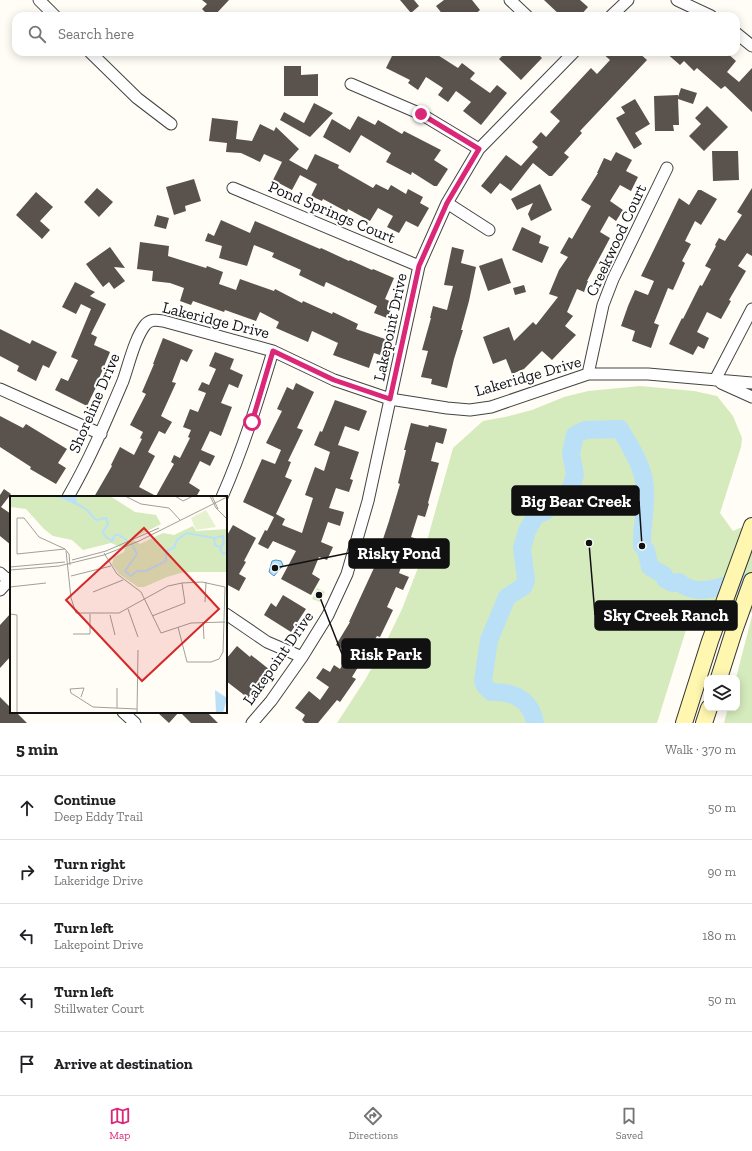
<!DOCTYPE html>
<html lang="en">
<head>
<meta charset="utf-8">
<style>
	:root { --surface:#fff; --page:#f6f6f6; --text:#202124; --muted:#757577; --line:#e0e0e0; --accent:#db2777 }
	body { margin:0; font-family:"Zilla Slab",serif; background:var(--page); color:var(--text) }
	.controls { position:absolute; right:12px; bottom:12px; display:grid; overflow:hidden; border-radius:8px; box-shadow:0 2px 10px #0003 }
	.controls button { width:36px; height:36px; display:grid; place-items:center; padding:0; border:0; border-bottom:1px solid var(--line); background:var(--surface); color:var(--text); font:20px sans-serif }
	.stop { position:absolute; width:12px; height:12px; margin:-9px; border:3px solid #db2777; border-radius:50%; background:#fff }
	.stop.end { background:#db2777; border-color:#fff; box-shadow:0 1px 4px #0008 }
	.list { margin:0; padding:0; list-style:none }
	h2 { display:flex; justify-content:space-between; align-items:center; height:52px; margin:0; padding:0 16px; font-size:17px }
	h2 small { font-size:13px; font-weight:400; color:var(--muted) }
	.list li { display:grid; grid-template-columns:26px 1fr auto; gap:12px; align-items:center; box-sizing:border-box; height:64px; padding:0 16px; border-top:1px solid var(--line) }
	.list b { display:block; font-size:15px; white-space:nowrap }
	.list p { margin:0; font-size:13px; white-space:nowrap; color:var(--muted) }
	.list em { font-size:13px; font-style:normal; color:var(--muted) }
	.icon { flex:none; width:22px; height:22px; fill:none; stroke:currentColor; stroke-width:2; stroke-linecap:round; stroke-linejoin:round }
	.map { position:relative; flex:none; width:752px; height:723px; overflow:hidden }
	.search { position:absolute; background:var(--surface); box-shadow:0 2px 10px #0003; left:12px; right:12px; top:12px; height:44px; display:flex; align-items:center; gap:10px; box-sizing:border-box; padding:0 14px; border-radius:12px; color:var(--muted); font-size:15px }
	.sheet { height:372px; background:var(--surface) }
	nav { display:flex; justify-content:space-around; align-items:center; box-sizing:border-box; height:56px; border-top:1px solid var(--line); background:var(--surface); font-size:11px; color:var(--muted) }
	nav a { display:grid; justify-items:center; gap:2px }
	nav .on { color:var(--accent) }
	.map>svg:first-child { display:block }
	.green { fill:#d5ebbd }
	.water { fill:#b9e0f7; stroke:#3f96cf }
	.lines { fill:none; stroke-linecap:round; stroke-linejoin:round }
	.river { stroke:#b9e0f7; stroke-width:18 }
	.building { fill:#5a524d }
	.street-casing { stroke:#444; stroke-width:13 }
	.secondary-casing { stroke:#333; stroke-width:18 }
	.street { stroke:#fff; stroke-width:11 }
	.secondary { stroke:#fff6b0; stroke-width:16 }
	.route { stroke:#db2777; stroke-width:5 }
	.labels { text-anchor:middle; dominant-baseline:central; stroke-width:4; stroke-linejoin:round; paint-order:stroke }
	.street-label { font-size:16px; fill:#111; stroke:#fff }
	.inset-river { fill:none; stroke:#b9e0f7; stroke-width:2 }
	.inset-road { fill:none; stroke:#a09f9a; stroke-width:1 }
	.view { fill:#d62828; fill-opacity:0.15; stroke:#d62828; stroke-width:2 }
	.inset-edge { fill:none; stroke:#111; stroke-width:2 }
	.leader { fill:none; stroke:#111; stroke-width:1.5 }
	.callout-dot { fill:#111; stroke:#fff; stroke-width:1.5 }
	.callout { fill:#111; stroke:#111; stroke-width:1.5 }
	.callout-label { font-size:17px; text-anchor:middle; font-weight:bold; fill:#fff }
</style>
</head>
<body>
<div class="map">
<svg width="752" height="723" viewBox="0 0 752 723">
	<rect width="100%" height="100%" fill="#fffdf5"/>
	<path class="green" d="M640 386 694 391 717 396 733 416 742 438 741 447 720 513 733 531 752 523V612L686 630 657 723H337L365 680 385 644 402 609 423 555 453 448 483 421 505 417 532 410 564 397 588 391Z
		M317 588 325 592 320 602 312 599Z
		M752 616V723H724L728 708H737L736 678Z"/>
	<path class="water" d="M276 560 281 561 283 565 274 576 269 572 272 561Z"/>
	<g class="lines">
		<path class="river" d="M535 723C531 700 514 691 491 692L485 686 483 681 489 640 507 597 524 586 526 580 522 548 527 531 535 516 546 511 551 501 563 497 570 490 575 475 571 453 575 435 585 430 620 429C629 444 639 460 643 476 648 496 643 518 642 538V546L646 550 650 567 664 575 665 579 672 583 679 582C695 597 718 587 736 583 741 582 747 583 752 583"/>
	</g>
	<path class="building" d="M202 0H229L214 16H209L202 9 207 4Z
		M400 0H414L419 6 411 13Z
		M444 0H472L480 10 473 16H444L436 6Z
		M544 0H580L588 7 580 16H561Z
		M394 52H433L458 68 462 63 475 73 470 79 490 93 497 85 507 93 481 125 463 111 471 102 456 91 448 102 438 95 443 88 426 77 418 90 408 83 410 80 386 68Z
		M506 52H536L542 58 521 80 499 59Z
		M601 52H618L621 55 625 52H638L647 60 580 131 582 133 564 153 569 157 552 176H549L533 163 511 191 500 183 491 194 481 186 506 155 521 166 538 147 532 142 541 132 546 137 560 121 550 112 591 68 597 74 610 60Z
		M665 52H726L736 61 727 72 739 82 752 68V112L725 86 721 89 697 68 694 71 684 61 680 65Z
		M284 66H301V75L318 74V96H284Z
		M681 88 697 93 693 104 678 99 679 125H673L674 131H655L654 96 678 95V97Z
		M635 99 650 124 635 133 642 144 634 149 616 118 625 113 621 107Z
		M314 103 333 113 310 137 280 120 284 112 304 123Z
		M707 106 728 127 704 151 689 136 701 124 695 118Z
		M358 116 375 125 378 120 402 134 404 131 441 150 434 160 448 169 437 186H434L412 172 411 175 386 162 391 153 361 135 350 153 323 137 332 119 350 130Z
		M212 118 238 121 236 139 252 141 260 124 274 131 276 127 299 149 289 160 307 170 315 154 339 165 338 168 373 188 376 184 388 190 391 185 406 194 408 189 423 197 420 203 429 208 418 227 406 221 399 233 387 227 393 216 378 208 370 221 348 209 347 212 323 199 322 201 311 196 317 184 300 175 292 190 273 180 282 162 264 154 260 162 241 153 226 152 227 143 209 141Z
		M712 151H738L739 180 713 181Z
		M616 152 632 160 626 171 638 177 631 191 620 185 610 201 623 210 616 221 609 216 600 232 610 238 587 281H588L584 292 577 289 567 312 573 316 565 326 576 335 552 360 542 351 524 369 512 374 506 359 493 364 483 337 509 327 514 341 533 322 536 325 558 297 549 294 559 270 568 257 560 253 569 237 572 239 591 206 581 200 598 173H597L604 158 611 161Z
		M194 179 201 201 185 206 186 211 174 215 166 187Z
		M540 184 552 210 531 221 528 214 533 203 517 210 511 199Z
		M97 188 113 202 99 217 84 202Z
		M752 188V256L747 253 738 266 746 271 729 300 731 301 721 319 707 312 697 332 709 338 704 349 698 346 693 355 669 344 682 318 683 319 700 285 702 286 711 269 705 266 716 246 715 245 719 238 725 241 742 215 737 212Z
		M698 190H701L717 199 701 225 695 221 685 241 691 244 682 261 685 263 673 290 668 288 654 323 659 325 651 348 632 341 635 331 621 326 628 306 635 290 648 295 654 281 641 276 679 198 689 205Z
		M36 192 53 207 40 221 50 230 42 239 16 215Z
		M157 215 169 218 166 229 154 226Z
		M221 220 250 233 255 221 320 249 321 248 349 261 350 260 372 270 373 269 394 278 385 299 394 303 387 318 374 313 377 306 326 282 324 287 299 275 301 270 272 257 274 253 254 245 247 266 219 258 222 246 205 241 208 233 214 236Z
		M522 227 541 236 539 243 549 247 542 263 512 250Z
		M140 242 169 246 168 256 206 268 207 266 223 272 219 284 236 290 240 279 274 291 275 289 302 303 303 301 332 314 333 312 358 324 356 329 385 339 380 355 374 353 369 368 333 355 338 343 312 331 308 342 276 328 279 322 260 312 256 321 225 310 224 312 193 301 191 305 180 301 184 288 170 283 152 281 153 271 137 269Z
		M110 247 125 268 114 267 125 281 114 289 109 282 103 287 86 264Z
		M452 247 464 250 461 263 476 267 469 301 461 330H463L454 359 447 388 431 384 432 379 421 377 428 351 422 350 431 318H430L433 306 447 310 453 286 444 285Z
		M502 258 511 283 488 291 479 266Z
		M75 282 95 292 90 296 106 304 91 334 97 337 94 345 110 352 98 381H99L87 406 55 390 61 378 68 381 78 360 71 357 91 309 81 304 76 314 62 307Z
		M524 285 526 292 515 295 513 288Z
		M0 329 30 344 32 340 57 352 49 368 43 365 36 381 17 371 19 366 0 356Z
		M163 338 193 350 187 362 181 359 172 382 176 383 161 416 172 422 165 434 159 431 148 452 155 456 139 487 156 496 174 464 171 462 174 455 180 458 190 438 188 437 191 430 183 427 190 409 198 412 206 393 198 390 202 382 209 385 216 369 209 366 215 352 234 359 230 369 243 375 238 388 229 384 221 403 232 407 221 436 210 431 201 450 215 456 210 466 200 461 189 483 200 490 196 497H94L112 466 111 465 120 447 134 455 142 439 140 438 143 432 130 425 146 394 142 392 154 364H153Z
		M296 383 314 392 297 428 303 430 288 461 291 462 285 477 292 480 276 514 285 519 282 525 302 533 313 498 305 495 315 467 324 471 330 452 314 445 320 431 322 432 335 400 367 411 359 431 345 426 338 445 359 452 350 479 353 480 349 492 336 488 329 508 344 512 340 526 328 522 321 542 333 547 327 560 319 557 312 574 320 579 311 595 281 579 296 551 273 541 268 549 258 544 265 530 267 531 274 517 243 502 262 459 275 464 281 450 266 443 282 411 277 409 287 387 293 390Z
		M0 416 23 428 26 424 67 449 58 463 66 468 56 484 30 469 31 467 0 447Z
		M411 423 428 427 429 425 447 429 443 444 436 442 431 461 439 463 428 503 429 504 425 517 418 515 411 537 417 539 409 560 404 559 399 573 409 577 403 590 396 587 387 607 393 610 380 637 377 636 352 677 356 679 340 702 337 700 318 723H305L302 720 305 715 295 708 309 691 320 700 329 687 316 678 323 668 330 672 334 665 340 669 349 653 336 645 350 622H349L379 557H377L389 521 400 484 398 483 406 450H404Z
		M4 489 11 494 1 507 11 514V545L0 536V495Z
		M233 525 256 538 244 561 246 562 239 574 246 578 239 591 226 584V537Z
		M283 595 306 609 291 632 264 615 271 603 276 607Z
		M11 613V656L0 668V625Z
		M237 646 250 657 251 655 270 670 248 698 226 681V659Z
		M0 697 11 708V712H16L27 723H0Z
		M157 712H179L169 723Z
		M180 712H207L218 723H191Z"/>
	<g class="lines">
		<g class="street-casing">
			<path id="street" d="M39 0 55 16
				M510 0 527 16
				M677 0 711 16
				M611 16 628 0
				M736 33 752 46
				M90 52 137 98 171 124
				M351 84 421 114 479 149
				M233 188 419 266
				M447 203 489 230
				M588 374 603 305 613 279 667 168
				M715 380 752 309
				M721 383 752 397
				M0 389 101 434
				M68 497C90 459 106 421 123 381 129 364 135 337 146 324 151 319 157 320 163 321L273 351 334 380 390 399 447 408 470 410 491 407 588 374H648L752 383
				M222 497C243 449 258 401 273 351
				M0 573 9 581
				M0 590 11 578
				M226 614 267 642 302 657
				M123 712 135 723
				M252 723 271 701 302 657 328 615 347 574 368 501 419 266 447 203 479 149 574 52"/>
		</g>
		<g class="secondary-casing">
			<path id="secondary" d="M719 678 734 631 752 581
				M684 723 710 641 752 526
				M704 723 709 708"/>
		</g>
		<use href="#street" class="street"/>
		<use href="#secondary" class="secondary"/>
	</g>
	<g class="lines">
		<path class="route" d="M252 422 273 351 334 380 390 399 419 266 447 203 479 149 421 114"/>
	</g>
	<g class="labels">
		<g class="street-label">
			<text transform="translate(332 212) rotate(23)">Pond Springs Court</text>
			<text transform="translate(616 240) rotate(-65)">Creekwood Court</text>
			<text transform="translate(216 320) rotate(14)">Lakeridge Drive</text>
			<text transform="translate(390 327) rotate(-78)">Lakepoint Drive</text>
			<text transform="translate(528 376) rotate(-16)">Lakeridge Drive</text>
			<text transform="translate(94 403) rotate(-67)">Shoreline Drive</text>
			<text transform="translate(278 658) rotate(-55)">Lakepoint Drive</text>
		</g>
	</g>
	<g transform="translate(10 496)">
		<rect width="217" height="217" fill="#fffdf5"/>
		<path d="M0 0H100L125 16 146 19 151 28 122 43 130 48 153 37 164 39 183 30 186 35 217 33V76H174L157 81 134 91H128L109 78 102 68 104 61 114 56 115 53 101 47 73 54 62 44 43 40 34 33 16 13 0 11Z" fill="#d5ebbd"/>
		<path d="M196 14 206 31 186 34 181 22Z" fill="#e6f2cf"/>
		<path d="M41 0H66L67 6 64 8 54 3ZM205 194 217 202 213 217H206Z" fill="#b9e0f7"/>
		<path class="inset-river" d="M63 6 76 13 86 24 96 22 98 28 93 36 95 40 102 45 105 39H109L118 45M204 42 205 49 210 51M122 48 127 58 115 75 121 80 127 75H136L156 65V55L164 52 167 44 177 37 204 42 213 40 214 46 210 53 213 58 217 56"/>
		<path class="inset-road" d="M115 0 131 8 159 12 170 24M165 0 173 5 183 0M200 0 206 12 217 23M202 0 208 13M55 53 7 58V22H14L29 41 55 53 59 58 60 69M56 55 61 102 66 117H109L158 90 172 87 192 86 215 91 213 156 209 163 201 166H177L168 131M94 57 107 78 131 96 151 137 181 127 215 126M62 64 96 55 149 32M0 71 55 66M0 74 49 70 94 59 129 45 217 1M61 80 101 70M0 91 36 87M83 96 113 84M195 106 196 86M118 113 128 141M0 118 7 119V217M100 119 105 139M142 120 175 107 172 87M193 126 194 143M63 138H80V118M107 192V212M71 201 74 192 60 193 61 197 83 211 127 213M127 217 128 154"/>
		<path class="view" d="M134 32 209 113 132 185 56 104Z"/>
		<rect width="217" height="217" class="inset-edge"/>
	</g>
	<path class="leader" d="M642 546L639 501M275 568L349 553M589 543L595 615M319 595L342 654"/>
	<g class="callout-dot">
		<circle cx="642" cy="546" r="4"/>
		<circle cx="275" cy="568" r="4"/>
		<circle cx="589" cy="543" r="4"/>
		<circle cx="319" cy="595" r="4"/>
	</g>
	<g class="callout">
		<rect x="512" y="486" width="127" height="29" rx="4"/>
		<rect x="349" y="539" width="100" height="29" rx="4"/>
		<rect x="595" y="601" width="142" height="29" rx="4"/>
		<rect x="342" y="639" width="88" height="29" rx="4"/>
	</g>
	<g class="callout-label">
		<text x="576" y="507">Big Bear Creek</text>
		<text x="399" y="559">Risky Pond</text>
		<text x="666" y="621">Sky Creek Ranch</text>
		<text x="386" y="660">Risk Park</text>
	</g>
</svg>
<div class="controls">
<button><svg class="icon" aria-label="layers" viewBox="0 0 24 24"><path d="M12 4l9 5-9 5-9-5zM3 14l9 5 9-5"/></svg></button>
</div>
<div class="stop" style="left:252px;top:422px"></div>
<div class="stop end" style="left:421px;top:114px"></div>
<div class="search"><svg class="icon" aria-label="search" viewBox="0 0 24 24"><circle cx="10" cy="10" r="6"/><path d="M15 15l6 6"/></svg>Search here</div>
</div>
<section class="sheet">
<h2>5 min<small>Walk · 370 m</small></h2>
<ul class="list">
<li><svg class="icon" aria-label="ahead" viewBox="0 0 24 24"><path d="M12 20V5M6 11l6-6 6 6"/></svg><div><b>Continue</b><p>Deep Eddy Trail</p></div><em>50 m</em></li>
<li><svg class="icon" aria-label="right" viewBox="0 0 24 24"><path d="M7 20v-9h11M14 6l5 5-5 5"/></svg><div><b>Turn right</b><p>Lakeridge Drive</p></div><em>90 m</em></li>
<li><svg class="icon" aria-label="left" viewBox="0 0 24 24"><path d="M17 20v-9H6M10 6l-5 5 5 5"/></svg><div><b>Turn left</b><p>Lakepoint Drive</p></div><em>180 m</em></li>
<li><svg class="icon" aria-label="left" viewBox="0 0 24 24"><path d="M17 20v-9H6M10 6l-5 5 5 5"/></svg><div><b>Turn left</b><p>Stillwater Court</p></div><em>50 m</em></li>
<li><svg class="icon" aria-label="arrive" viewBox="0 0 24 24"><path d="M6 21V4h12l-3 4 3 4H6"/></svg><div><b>Arrive at destination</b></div></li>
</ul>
</section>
<nav>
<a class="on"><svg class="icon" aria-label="map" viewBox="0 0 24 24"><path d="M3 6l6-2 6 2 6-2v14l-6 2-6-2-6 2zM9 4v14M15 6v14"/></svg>Map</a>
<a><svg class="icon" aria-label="directions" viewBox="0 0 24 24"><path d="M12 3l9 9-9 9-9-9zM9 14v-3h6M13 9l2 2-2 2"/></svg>Directions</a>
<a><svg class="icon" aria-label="saved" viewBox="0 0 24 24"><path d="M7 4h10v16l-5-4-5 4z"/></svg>Saved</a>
</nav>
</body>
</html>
